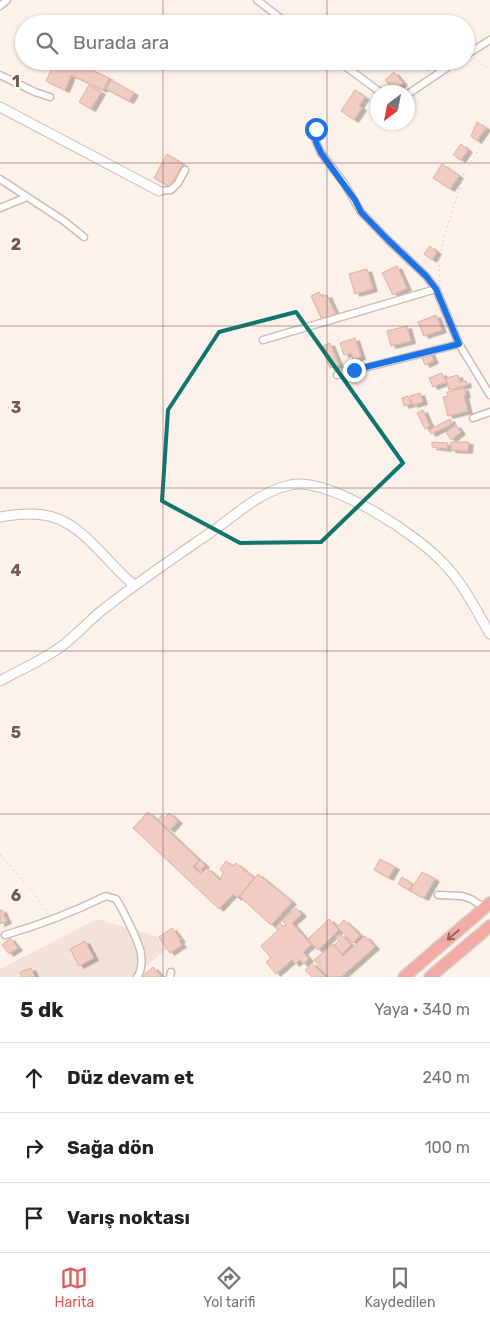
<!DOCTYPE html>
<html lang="tr">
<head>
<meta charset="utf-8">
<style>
	:root { --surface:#fff; --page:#f6f6f6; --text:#222; --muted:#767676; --line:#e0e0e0; --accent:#e05956 }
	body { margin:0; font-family:Rubik,sans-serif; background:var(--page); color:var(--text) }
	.compass { position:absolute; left:370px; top:85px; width:45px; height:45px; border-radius:50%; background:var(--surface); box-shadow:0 1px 4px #0004; rotate:212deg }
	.stop { position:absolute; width:15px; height:15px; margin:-11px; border:4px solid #1a73e8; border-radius:50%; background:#fff }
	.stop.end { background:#1a73e8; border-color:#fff; box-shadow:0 1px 5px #0008 }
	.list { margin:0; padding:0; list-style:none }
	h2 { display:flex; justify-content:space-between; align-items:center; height:65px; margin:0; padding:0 20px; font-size:21px }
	h2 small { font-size:16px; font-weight:400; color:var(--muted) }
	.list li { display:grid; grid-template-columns:32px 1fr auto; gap:15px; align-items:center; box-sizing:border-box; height:70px; padding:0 20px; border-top:1px solid var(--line) }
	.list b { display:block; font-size:19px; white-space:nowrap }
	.list em { font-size:16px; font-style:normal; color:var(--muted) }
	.icon { flex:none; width:28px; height:28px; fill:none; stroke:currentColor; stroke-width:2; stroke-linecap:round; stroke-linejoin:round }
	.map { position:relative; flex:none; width:490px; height:977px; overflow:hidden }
	.search { position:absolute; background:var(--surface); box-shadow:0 1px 4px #0004; left:15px; right:15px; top:15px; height:55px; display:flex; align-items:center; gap:12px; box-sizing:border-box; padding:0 18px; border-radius:28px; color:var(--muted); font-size:19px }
	.sheet { height:275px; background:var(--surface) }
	nav { display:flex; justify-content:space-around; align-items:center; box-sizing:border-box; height:70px; border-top:1px solid var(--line); background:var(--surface); font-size:14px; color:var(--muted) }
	nav a { display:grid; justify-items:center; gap:2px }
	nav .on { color:var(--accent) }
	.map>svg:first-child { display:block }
	.residential { fill:#f3e2d9 }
	.building { fill:#f0ccc3; stroke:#e2b0a4; filter:url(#shadow) }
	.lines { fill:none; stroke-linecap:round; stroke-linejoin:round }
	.street-casing { stroke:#d1bab3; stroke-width:9 }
	.secondary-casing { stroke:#d4b9b0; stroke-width:11 }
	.highway-casing { stroke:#d9cfcd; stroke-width:14 }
	.path { stroke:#d6afa6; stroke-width:1; stroke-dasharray:1 4; stroke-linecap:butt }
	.street { stroke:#fff; stroke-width:6 }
	.secondary { stroke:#fff; stroke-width:9 }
	.highway { stroke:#f3aaa5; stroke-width:11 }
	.oneway { stroke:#90665f }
	.route { stroke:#1a73e8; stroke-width:6 }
	.marked { fill:none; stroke:#0f766e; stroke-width:4; stroke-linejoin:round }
	.grid { fill:none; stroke:#77554e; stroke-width:1; stroke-opacity:0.55 }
	.grid-label { font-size:16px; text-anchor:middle; font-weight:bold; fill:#77554e; stroke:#fef7f1; stroke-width:5; stroke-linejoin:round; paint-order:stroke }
</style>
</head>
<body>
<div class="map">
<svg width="490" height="977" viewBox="0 0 490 977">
	<defs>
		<filter id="shadow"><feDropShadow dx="4.5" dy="2.5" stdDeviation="0" flood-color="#0004"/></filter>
	</defs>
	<rect width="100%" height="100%" fill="#fcf2eb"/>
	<path class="residential" d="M97 919 176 942 132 977H0V969Z"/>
	<path class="building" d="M431 15 438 24H418Z
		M55 61H73L109 78 103 90 71 75 65 90 46 81Z
		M418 61H432L424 68Z
		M394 72 403 83 394 91 385 80Z
		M111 80 134 93 129 101 106 89Z
		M89 85 101 92 91 109 79 102Z
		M355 90 365 97 359 106 362 108 354 120 341 111Z
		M477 122 486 128 477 141 471 136Z
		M461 144 468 150 461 160 453 155Z
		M167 154 183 164 170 187 154 178Z
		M442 164 459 176 450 189 433 178Z
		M430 246 437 252 432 260 424 254Z
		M397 266 407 288 393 295 382 273Z
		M367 269 373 289 355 294 349 274Z
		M319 292 322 297 327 295 336 314 322 320 311 296Z
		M436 315 442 330 424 336 418 322Z
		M407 326 411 341 391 346 387 331Z
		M355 338 361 357 353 360 351 353 344 355 340 343Z
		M330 343 339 365 330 368 321 347Z
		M430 352 434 361 425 365 421 355Z
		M442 373 446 382 433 387 429 378Z
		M458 375 460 382 466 381 467 385 449 390 446 378Z
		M464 388 466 395 464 396 468 411 448 416 443 397 448 396 447 392Z
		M420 393 423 402 413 405 410 396Z
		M408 396 411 404 404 406 402 398Z
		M423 410 430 426 425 429 417 413Z
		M450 419 452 424 431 434 429 430Z
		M456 425 461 432 451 440 446 432Z
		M432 442 448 443 447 449 432 447Z
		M451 442H469L468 451 451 450Z
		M148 812 199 860 193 867 201 874 207 868 220 880 223 873 220 869 226 861 233 866 236 863 254 878 237 898 233 894 219 909 133 828Z
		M169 813 178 821 170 830 158 820 162 815 165 818Z
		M380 859 395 867 389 878 374 870Z
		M200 860 205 865 200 871 195 866Z
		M422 872 435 879 424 898 410 891Z
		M258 874 292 902 271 925 240 897Z
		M402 877 412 884 409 890 398 884Z
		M296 908 302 914 292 923 311 945 303 952 309 959 303 964 300 960 295 964 292 960 276 974 266 962 271 958 261 946 278 930 275 927 280 923 284 927 286 925 282 920Z
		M0 910H2L7 921 0 924Z
		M329 919 339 930 318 950 308 939Z
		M344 920 360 935 353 943 337 927Z
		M172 928 181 940 179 941 182 945 170 953 159 937Z
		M341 934 351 945 342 954 334 945 339 941 336 937Z
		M365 936 375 947 341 977H329L314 960 333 944 343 956Z
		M10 938 18 948 9 954 2 945Z
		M85 941 94 958 79 966 70 949Z
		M312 963 326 977H312L305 970Z
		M153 967 162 977H141Z
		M31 968 35 977H22L20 972Z"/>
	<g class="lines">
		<g class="street-casing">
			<path id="street" d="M257 0 288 24
				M0 6 7 0
				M466 55 490 40
				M338 61 380 92
				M0 75 35 92 50 97
				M408 94 457 61
				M320 124 316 129V142L321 153 344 183 361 212 387 239 426 276 436 289 459 344 490 395
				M0 179 64 221 84 237
				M159 191 171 190 178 183 185 170
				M0 208 27 197
				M263 340 436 289
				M337 375 459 344
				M473 418 490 412
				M438 895 462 896 471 899 485 908
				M5 935C40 925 73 912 106 896L116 899C122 908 140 944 141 954 142 962 142 971 137 977
				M170 977 171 972"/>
		</g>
		<g class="secondary-casing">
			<path id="secondary" d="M0 107 159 191
				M0 517C12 515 31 513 43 515 81 519 106 563 134 585
				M0 681C20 670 41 661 59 648 76 636 89 620 105 608 138 582 172 559 207 535 234 517 258 492 290 485 329 476 420 536 445 565 464 585 476 610 490 634"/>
		</g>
		<g class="highway-casing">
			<path id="highway" d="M404 977 490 903
				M430 977 490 926"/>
		</g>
		<path class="path" d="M474 58 490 69
			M440 281 439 264 442 245 464 173 490 131
			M0 855 31 890 48 914"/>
		<use href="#street" class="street"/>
		<use href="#secondary" class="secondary"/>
		<use href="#highway" class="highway"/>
	</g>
	<defs><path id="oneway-shaft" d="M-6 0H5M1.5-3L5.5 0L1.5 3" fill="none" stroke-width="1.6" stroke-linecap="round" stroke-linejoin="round" transform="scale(1.25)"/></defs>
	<use class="oneway" href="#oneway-shaft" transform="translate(453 935) rotate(140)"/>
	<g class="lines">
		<path class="route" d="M316 129V142L321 153 355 200 361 212 387 239 426 276 436 289 459 344 354 370"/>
	</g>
	<path class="marked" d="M296 312 403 463 321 542 240 543 162 501 168 410 219 332Z"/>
	<path class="grid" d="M163 0V24M327 0V24M163 61V977M327 61V977M0 163H490M0 326H490M0 488H490M0 651H490M0 814H490"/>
	<g class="grid-label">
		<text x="16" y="87">1</text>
		<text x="16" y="250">2</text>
		<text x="16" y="413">3</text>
		<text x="16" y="576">4</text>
		<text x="16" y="738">5</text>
		<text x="16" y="901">6</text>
	</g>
</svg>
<svg class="compass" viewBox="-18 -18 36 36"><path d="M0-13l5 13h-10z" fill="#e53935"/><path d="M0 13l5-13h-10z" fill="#767676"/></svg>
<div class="stop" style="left:316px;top:129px"></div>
<div class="stop end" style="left:354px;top:370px"></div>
<div class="search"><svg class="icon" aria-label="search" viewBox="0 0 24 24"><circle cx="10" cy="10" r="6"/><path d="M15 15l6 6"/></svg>Burada ara</div>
</div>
<section class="sheet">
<h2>5 dk<small>Yaya · 340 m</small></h2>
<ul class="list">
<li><svg class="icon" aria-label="ahead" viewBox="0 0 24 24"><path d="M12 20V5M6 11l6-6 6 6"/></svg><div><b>Düz devam et</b></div><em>240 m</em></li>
<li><svg class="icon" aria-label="right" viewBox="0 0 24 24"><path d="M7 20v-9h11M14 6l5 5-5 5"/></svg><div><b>Sağa dön</b></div><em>100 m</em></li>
<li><svg class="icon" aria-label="arrive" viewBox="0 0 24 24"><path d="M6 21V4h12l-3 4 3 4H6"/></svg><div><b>Varış noktası</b></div></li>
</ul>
</section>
<nav>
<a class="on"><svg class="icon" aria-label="map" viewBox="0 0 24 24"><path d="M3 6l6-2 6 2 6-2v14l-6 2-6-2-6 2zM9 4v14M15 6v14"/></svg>Harita</a>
<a><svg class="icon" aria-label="directions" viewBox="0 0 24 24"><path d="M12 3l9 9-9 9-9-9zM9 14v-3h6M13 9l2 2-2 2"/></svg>Yol tarifi</a>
<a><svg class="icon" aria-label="saved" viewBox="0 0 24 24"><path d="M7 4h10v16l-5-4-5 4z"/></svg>Kaydedilen</a>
</nav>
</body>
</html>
